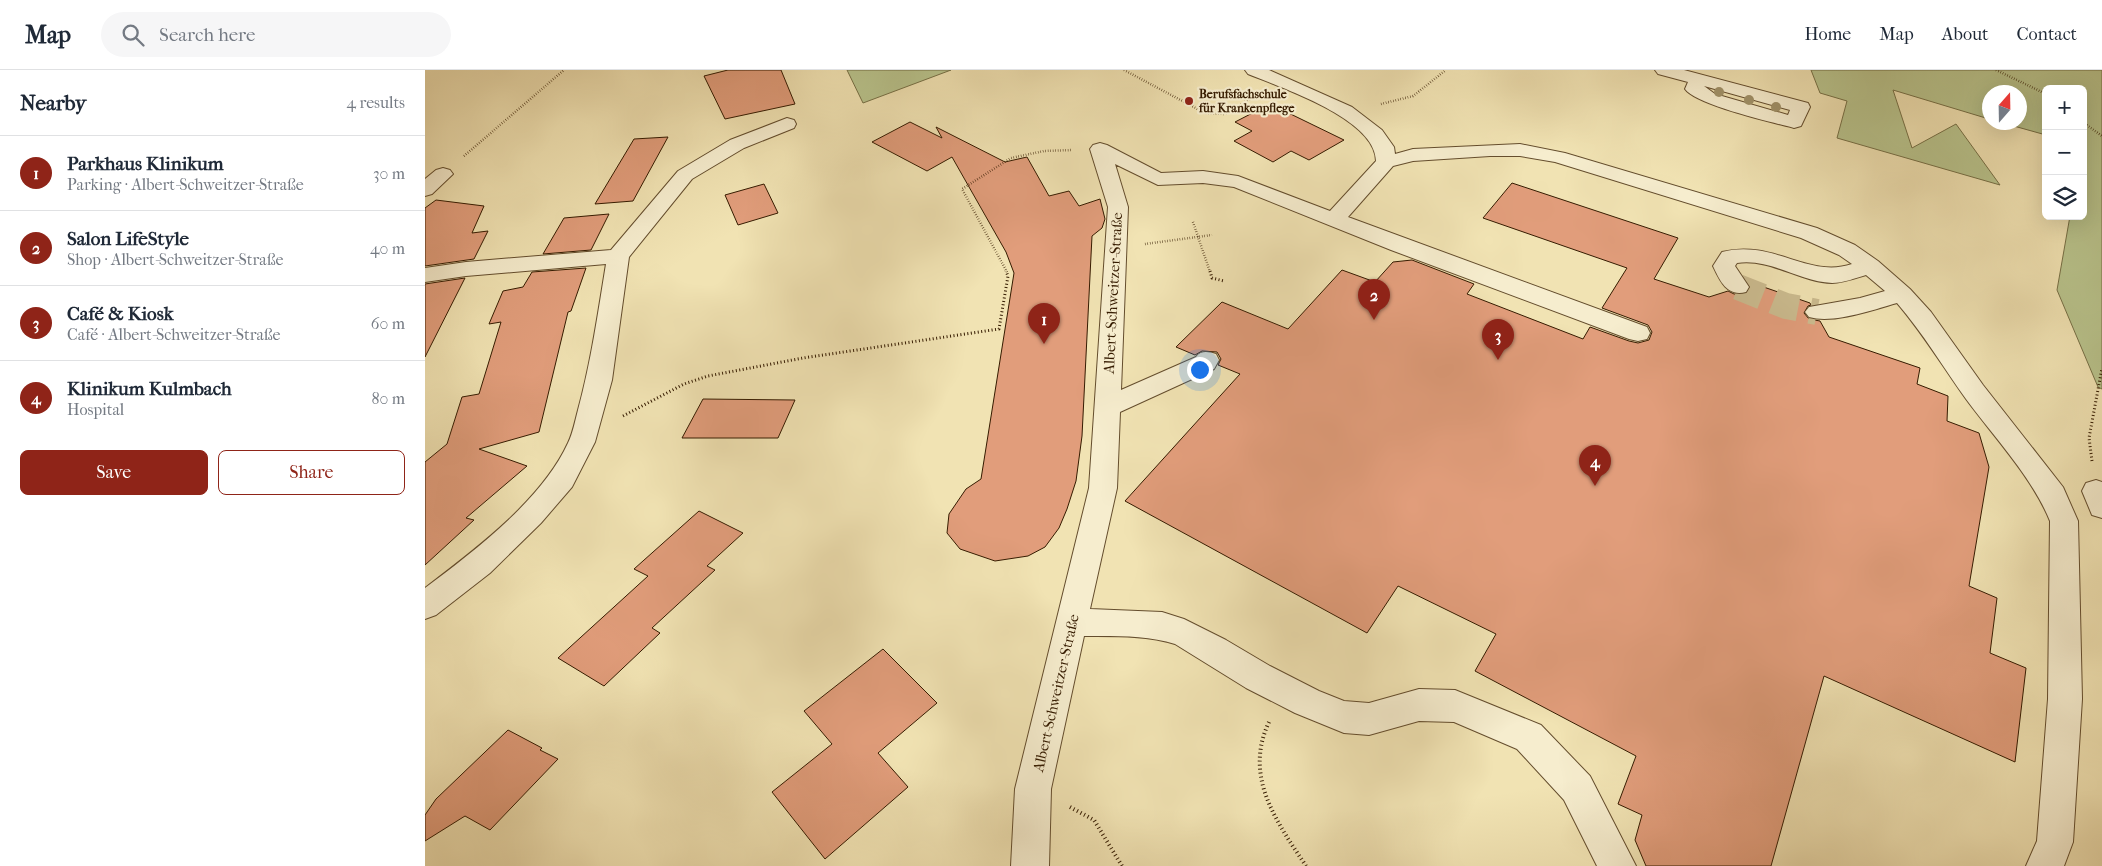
<!DOCTYPE html>
<html lang="en">
<head>
<meta charset="utf-8">
<style>
	:root { --surface:#fff; --page:#f6f6f7; --text:#1f2937; --muted:#747a83; --line:#e0e1e3; --accent:#8f2418 }
	body { margin:0; font-family:"IM FELL French Canon",serif; background:var(--page); color:var(--text) }
	.controls { position:absolute; right:15px; top:15px; display:grid; overflow:hidden; border-radius:8px; box-shadow:0 5px 20px #0002 }
	.controls button { width:45px; height:45px; display:grid; place-items:center; padding:0; border:0; border-bottom:1px solid var(--line); background:var(--surface); color:var(--text); font:25px sans-serif }
	.compass { position:absolute; left:1557px; top:15px; width:45px; height:45px; border-radius:50%; background:var(--surface); box-shadow:0 5px 20px #0002; rotate:20deg }
	.you { position:absolute; left:774px; top:299px; width:18px; height:18px; margin:-12px; border:4px solid #fff; border-radius:50%; background:#1a73e8; box-shadow:0 0 0 8px #1a73e833 }
	.badge { display:grid; place-items:center; width:32px; height:32px; border-radius:50%; background:var(--accent); color:#fff; font-size:16px; font-weight:700 }
	.pin { position:absolute; translate:-50% -41px; filter:drop-shadow(0 1px 2px #0008) }
	.pin::after { content:''; position:absolute; top:26px; width:18px; height:15px; background:inherit; clip-path:polygon(0 0,100% 0,50% 100%) }
	.list { margin:0; padding:0; list-style:none }
	h2 { display:flex; justify-content:space-between; align-items:center; height:65px; margin:0; padding:0 20px; font-size:21px }
	h2 small { font-size:16px; font-weight:400; color:var(--muted) }
	.list li { display:grid; grid-template-columns:32px 1fr auto; gap:15px; align-items:center; box-sizing:border-box; height:75px; padding:0 20px; border-top:1px solid var(--line) }
	.list b { display:block; font-size:19px; white-space:nowrap }
	.list p { margin:0; font-size:16px; white-space:nowrap; color:var(--muted) }
	.list em { font-size:16px; font-style:normal; color:var(--muted) }
	.actions { display:flex; gap:10px; padding:15px 20px }
	.actions a { flex:1; padding:11px 0; border:1px solid var(--accent); border-radius:8px; text-align:center; font-size:18px; color:var(--accent) }
	.actions .main { background:var(--accent); color:#fff }
	.icon { flex:none; width:28px; height:28px; fill:none; stroke:currentColor; stroke-width:2; stroke-linecap:round; stroke-linejoin:round }
	.map { position:relative; flex:none; width:1677px; height:796px; overflow:hidden }
	header { display:flex; align-items:center; gap:30px; box-sizing:border-box; height:70px; padding:0 25px; background:var(--surface); border-bottom:1px solid var(--line) }
	header strong { font-size:24px }
	nav { display:flex; gap:28px; margin-inline-start:auto; font-size:18px }
	.search { width:350px; height:45px; background:var(--page); display:flex; align-items:center; gap:12px; box-sizing:border-box; padding:0 18px; border-radius:28px; color:var(--muted); font-size:19px }
	main { display:flex }
	aside { flex:1; background:var(--surface) }
	.map>svg:first-child { display:block }
	.green { fill:#b9c48d; stroke:#777046 }
	.building { fill:#e19d7b; stroke:#351b00 }
	.lines { fill:none; stroke-linecap:round; stroke-linejoin:round }
	.minor-tunnel { stroke:#cbbb8f; stroke-width:26; stroke-dasharray:26 12; stroke-linecap:butt }
	.minor-casing { stroke:#644d2d; stroke-width:2 }
	.path-far2 { stroke:#351b00; stroke-width:2.5; stroke-dasharray:0.5 2; stroke-linecap:butt }
	.path-far1 { stroke:#351b00; stroke-width:3; stroke-dasharray:1 2.5; stroke-linecap:butt }
	.path { stroke:#351b00; stroke-width:4; stroke-dasharray:1 3; stroke-linecap:butt }
	.minor { fill:#f6edce; fill-rule:evenodd }
	.tree { fill:#a09168 }
	.poi-dot { fill:#8f2418; stroke:#f6edce; stroke-width:2 }
	.labels { text-anchor:middle; dominant-baseline:central; stroke-width:4.5; stroke-linejoin:round; paint-order:stroke }
	.far-poi-label { font-size:12px; font-weight:bold; fill:#351b00; stroke:#f6edce; text-anchor:start }
	.street-label { font-size:15px; fill:#351b00; stroke:#f6edce }
</style>
</head>
<body>
<header>
<strong>Map</strong>
<div class="search"><svg class="icon" aria-label="search" viewBox="0 0 24 24"><circle cx="10" cy="10" r="6"/><path d="M15 15l6 6"/></svg>Search here</div>
<nav><a>Home</a><a>Map</a><a>About</a><a>Contact</a></nav>
</header>
<main>
<aside>
<h2>Nearby<small>4 results</small></h2>
<ul class="list">
<li><span class="badge">1</span><div><b>Parkhaus Klinikum</b><p>Parking · Albert-Schweitzer-Straße</p></div><em>30 m</em></li>
<li><span class="badge">2</span><div><b>Salon LifeStyle</b><p>Shop · Albert-Schweitzer-Straße</p></div><em>40 m</em></li>
<li><span class="badge">3</span><div><b>Café &amp; Kiosk</b><p>Café · Albert-Schweitzer-Straße</p></div><em>60 m</em></li>
<li><span class="badge">4</span><div><b>Klinikum Kulmbach</b><p>Hospital</p></div><em>80 m</em></li>
</ul>
<div class="actions"><a class="main">Save</a><a>Share</a></div>
</aside>
<div class="map">
<svg width="1677" height="796" viewBox="0 0 1677 796">
	<rect width="100%" height="100%" fill="#f1e3b3"/>
	<filter id="stains"><feTurbulence type="fractalNoise" baseFrequency=".004" numOctaves="4"/><feColorMatrix values="0 0 0 0 .2 0 0 0 0 .09 0 0 0 0 .02 0 0 0 .5 -.17"/></filter>
	<radialGradient id="worn" r=".72"><stop offset=".6" stop-color="#630" stop-opacity="0"/><stop offset="1" stop-color="#630" stop-opacity=".3"/></radialGradient>
	<path class="green" d="M422 0H526L438 33Z
		M1386 0H1677V319L1673 317 1632 220 1645 146H1658V19H1621V65L1578 53 1594 52V22H1564V49L1468 20 1487 78 1531 54 1575 115 1412 68 1422 31 1395 23Z"/>
	<path class="building" d="M303 0H356L370 34 300 49 279 6Z
		M845 34 919 70 884 90 866 81 848 92 809 71 827 61 810 52Z
		M485 52 517 68 511 57 580 92 602 87 624 126 644 121 654 136 675 129 680 149 677 158 667 166 657 366 651 411 642 439 634 458 620 477 603 486 570 491 535 479 522 463 524 444 541 419 556 409 589 203 581 182 527 87 502 101 447 72Z
		M243 67 208 131 170 134 209 69Z
		M1087 113 1253 168 1229 209 1284 227 1303 221 1309 224H1321L1326 218 1324 214 1327 213 1385 233 1386 235 1383 236 1379 243 1384 249 1395 251 1404 267 1495 298 1492 314 1523 326 1522 351 1554 363 1564 397 1544 516 1572 528 1565 583 1601 598 1590 692 1399 606 1346 796H1221L1210 770 1217 745 1193 734 1211 686 1050 601 1071 564 973 516 942 563 700 431 815 304 793 295 796 289 792 282 777 281 770 285 751 277 797 232 863 259 917 200 950 212 968 192 987 190 1049 214 1042 224 1158 269 1165 257 1204 271 1213 273 1224 270 1227 262 1223 255 1177 238 1202 198 1058 148Z
		M339 114 353 143 313 155 300 125Z
		M11 130 59 136 47 163 63 161 49 189 0 196V138Z
		M184 144 166 180 118 184 139 148Z
		M161 198 146 241 143 242 114 362 54 379 102 396 41 448 49 450 0 495V392L22 374 37 327 54 324 76 252 64 254 78 221 98 217 107 202Z
		M40 208 0 287V214Z
		M278 329 370 330 353 368H257Z
		M274 441 318 463 282 496 290 500 227 558 235 563 179 616 133 588 223 506 209 499Z
		M458 579 512 633 453 683 483 717 400 789 347 722 407 674 379 641Z
		M83 660 117 678 115 680 133 689 65 760 40 746 0 771V745L11 729Z"/>
	<g class="lines">
		<path class="minor-tunnel" d="M1313 217 1361 236 1392 242"/>
		<g class="minor-casing">
			<path id="minor" d="M820 0H844L927 37 957 60 969 77 970 84 988 79 1095 74 1140 83 1392 158 1430 175 1453 191 1485 219 1506 242 1558 315 1638 417 1653 451 1657 629 1648 772 1639 796H1601L1612 771 1623 629 1625 451C1607 407 1569 367 1541 329 1518 297 1498 263 1472 233 1448 240 1408 254 1384 247L1380 242 1384 237 1435 228 1460 221 1441 205C1431 208 1418 213 1407 213 1374 212 1346 188 1312 193L1310 196 1324 217 1321 222C1302 227 1295 211 1288 196L1297 182C1349 169 1383 209 1427 194L1414 185 1376 168 1130 92 1095 86H1065L988 91 968 96 923 147 1222 257 1225 263 1222 269 1213 271 1204 269 966 180 809 117 778 113 733 115 690 94 703 137 696 320 771 287C776 280 784 282 791 284L794 290 789 299 695 342 692 418 665 539 737 542 759 549 801 570 845 596 894 621 919 631 944 633 994 619 1030 620 1116 655 1165 706 1211 796H1172L1139 730 1092 679 1029 652 994 651 944 665 919 663 870 643 821 618 750 574C722 565 689 566 659 566L626 719 624 796H586L590 719 664 418 683 137 665 79 668 75 675 73 682 75 736 103 778 101 813 106 905 141 951 91C951 49 857 18 823 4Z
				M1230 0H1259L1383 33 1385 37 1376 56 1369 58C1347 52 1271 35 1260 19L1263 12 1233 4ZM1279 16 1365 40 1363 45 1290 24Z
				M362 48 369 50 371 54 369 58 319 78 267 109 204 187 187 310 170 372 147 417 116 453 65 503 11 545 0 549V518C49 481 117 430 143 373 148 363 150 351 153 340 166 292 173 243 181 194L41 206 0 212V198L41 192 186 180 253 101 305 70Z
				M18 98 25 100 28 104 7 124 0 126V109L11 100Z
				M1671 410 1677 412V448L1667 445 1657 421 1661 413Z"/>
		</g>
		<path class="path-far2" d="M699 0 780 43 800 44 828 27
			M1571 0 1621 24
			M956 34 988 26 1021 0
			M1658 52 1677 66
			M39 86 139 0
			M768 152 785 202
			M720 174 787 165
			M582 202 537 119 586 88 619 81 647 80"/>
		<path class="path-far1" d="M785 201 787 208 799 211
			M198 346 259 314 283 306 378 288 574 259 583 206 581 201
			M1667 391 1664 368 1677 298"/>
		<path class="path" d="M844 652C818 707 852 752 881 796
			M645 737 669 750 697 796"/>
		<use href="#minor" class="minor"/>
	</g>
	<g class="tree">
		<circle cx="1294" cy="22" r="5"/>
		<circle cx="1324" cy="30" r="5"/>
		<circle cx="1351" cy="37" r="5"/>
	</g>
	<circle class="poi-dot" cx="764" cy="31" r="5"/>
	<g class="labels">
		<g class="far-poi-label">
			<text x="774" y="24">Berufsfachschule<tspan x="774" dy="14">für Krankenpflege</tspan></text>
		</g>
		<g class="street-label">
			<text transform="translate(688 223) rotate(-87)">Albert-Schweitzer-Straße</text>
			<text transform="translate(631 623) rotate(-77)">Albert-Schweitzer-Straße</text>
		</g>
	</g>
	<rect width="100%" height="100%" filter="url(#stains)"/>
	<rect width="100%" height="100%" fill="url(#worn)"/>
</svg>
<div class="controls">
<button>+</button>
<button>−</button>
<button><svg class="icon" aria-label="layers" viewBox="0 0 24 24"><path d="M12 4l9 5-9 5-9-5zM3 14l9 5 9-5"/></svg></button>
</div>
<svg class="compass" viewBox="-18 -18 36 36"><path d="M0-13l5 13h-10z" fill="#e53935"/><path d="M0 13l5-13h-10z" fill="#747a83"/></svg>
<div class="you"></div>
<div class="pin badge" style="left:619px;top:274px">1</div>
<div class="pin badge" style="left:949px;top:250px">2</div>
<div class="pin badge" style="left:1073px;top:290px">3</div>
<div class="pin badge" style="left:1170px;top:416px">4</div>
</div>
</main>
</body>
</html>
